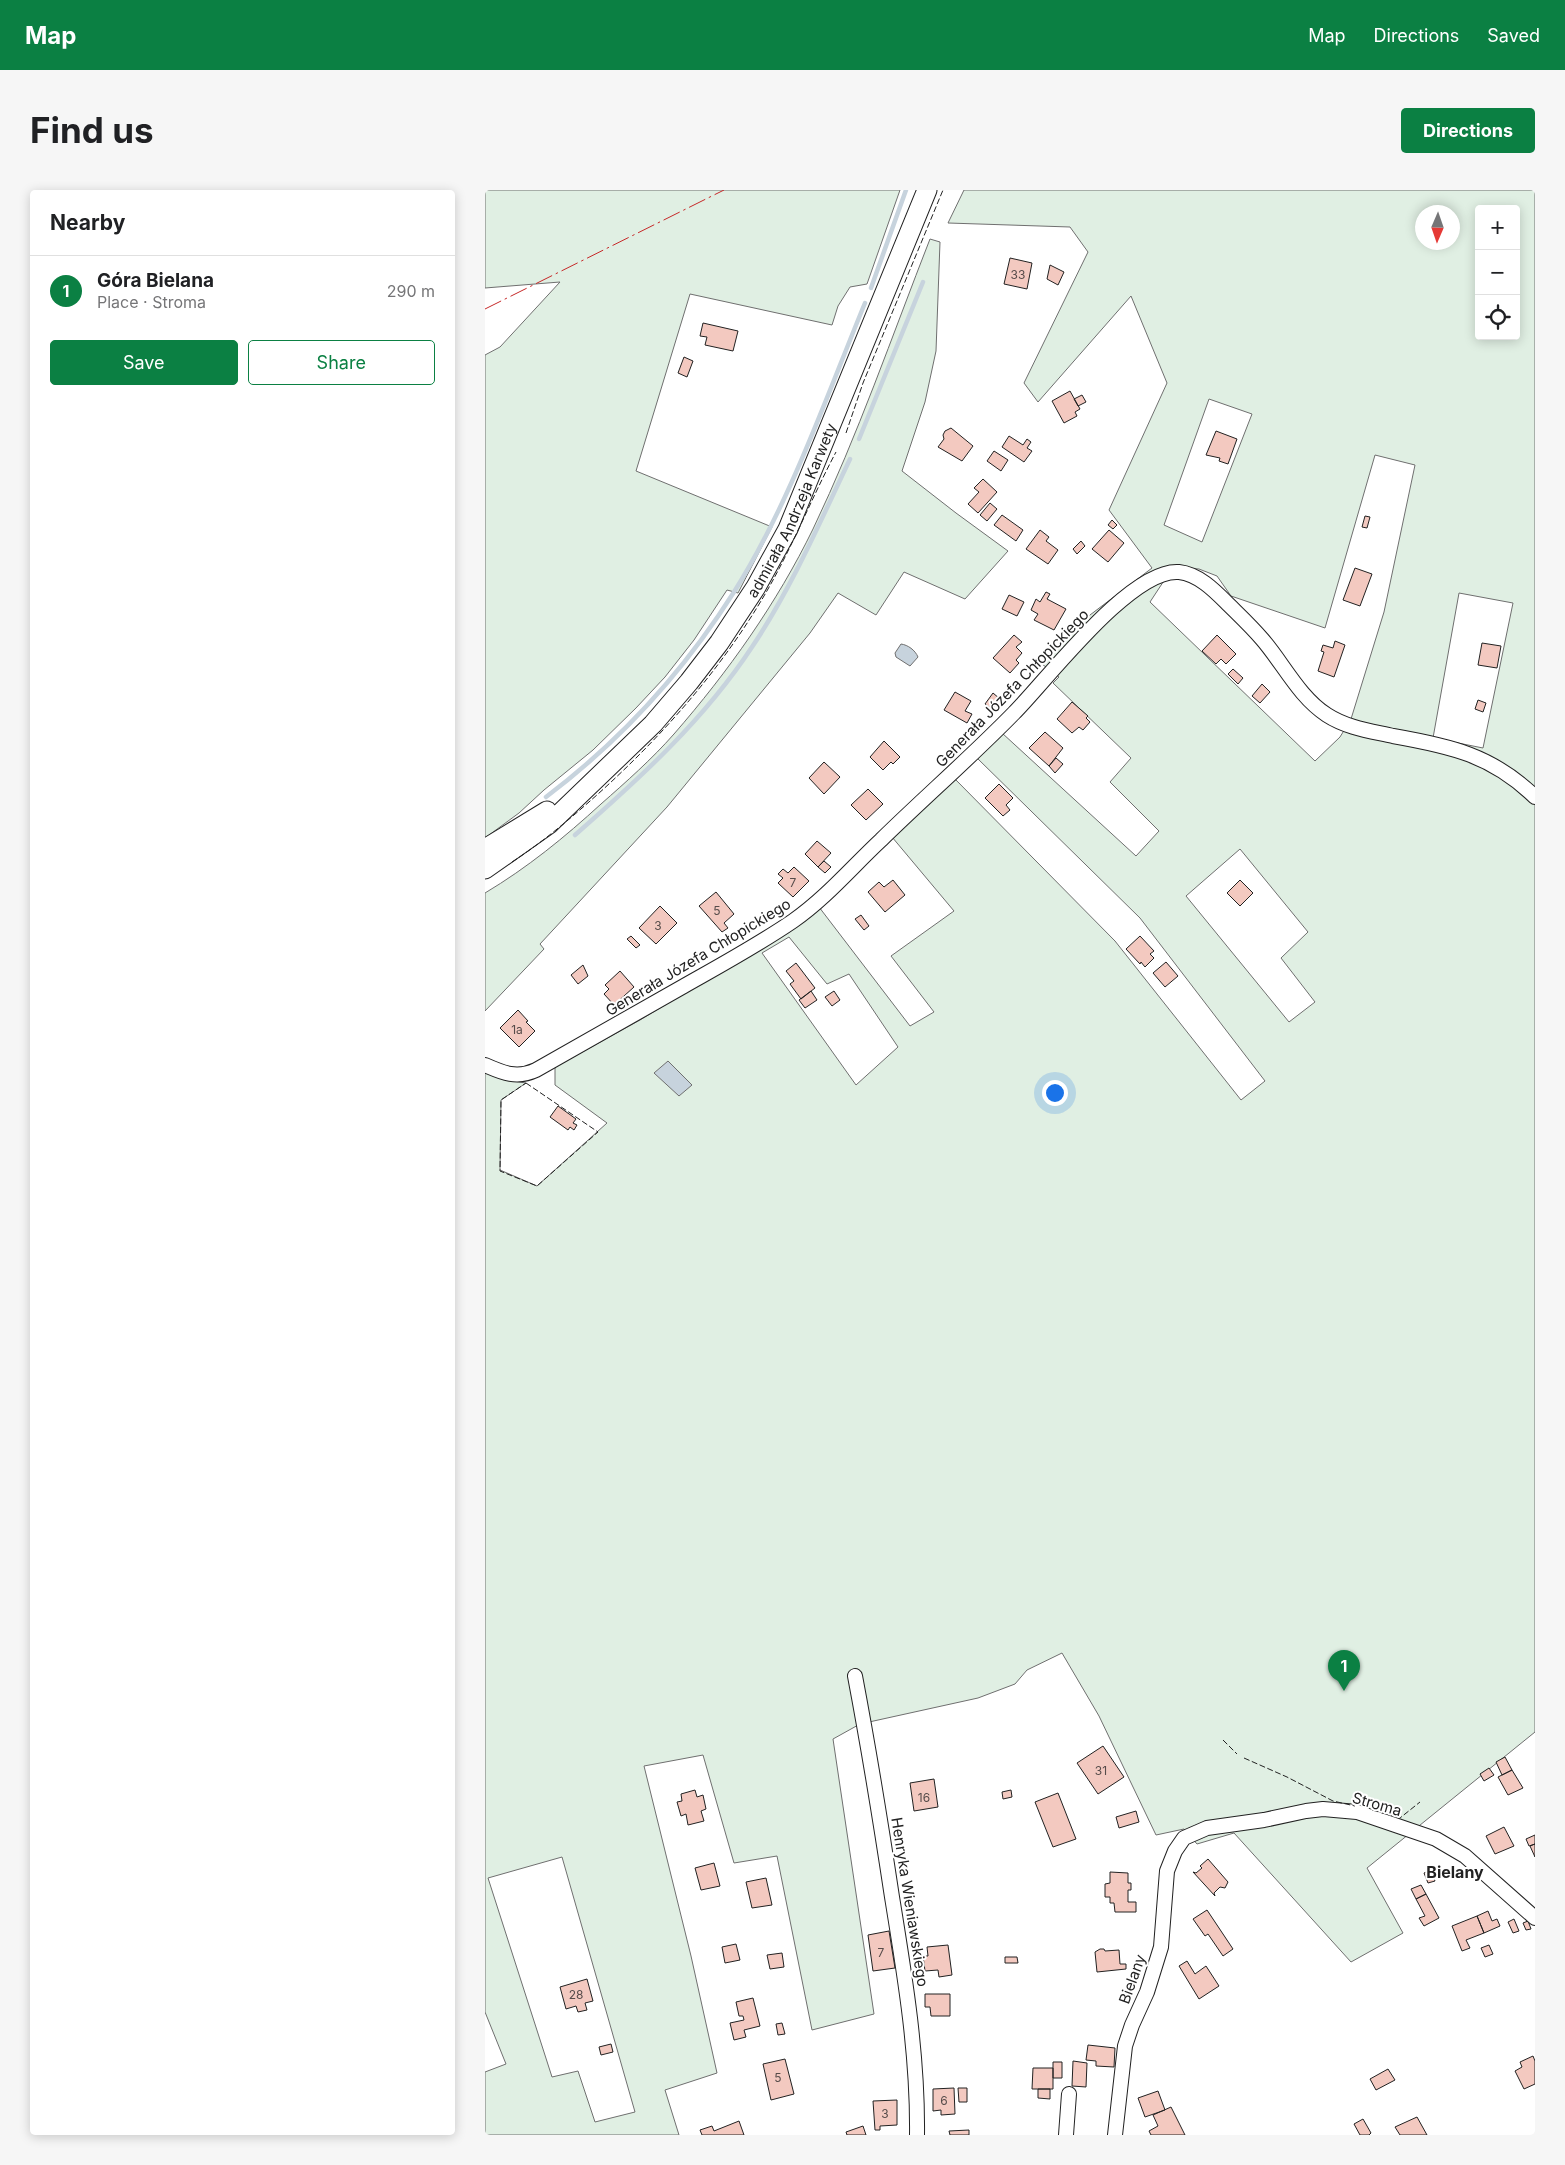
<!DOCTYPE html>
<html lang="en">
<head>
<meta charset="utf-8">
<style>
	:root { --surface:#fff; --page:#f6f6f6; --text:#202124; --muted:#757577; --line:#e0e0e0; --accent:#0b8043 }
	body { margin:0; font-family:Inter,sans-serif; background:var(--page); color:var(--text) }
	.controls { position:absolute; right:15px; top:15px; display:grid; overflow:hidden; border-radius:5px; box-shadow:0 2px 12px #0003 }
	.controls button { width:45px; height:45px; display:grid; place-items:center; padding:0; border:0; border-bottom:1px solid var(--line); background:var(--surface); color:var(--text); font:25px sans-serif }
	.compass { position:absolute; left:930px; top:15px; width:45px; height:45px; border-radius:50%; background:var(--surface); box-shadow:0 2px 12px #0003; rotate:182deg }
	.you { position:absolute; left:569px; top:902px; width:18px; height:18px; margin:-12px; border:4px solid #fff; border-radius:50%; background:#1a73e8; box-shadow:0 0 0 8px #1a73e833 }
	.badge { display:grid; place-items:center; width:32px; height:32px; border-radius:50%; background:var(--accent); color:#fff; font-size:16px; font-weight:700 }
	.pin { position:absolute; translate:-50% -41px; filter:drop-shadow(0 1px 2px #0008) }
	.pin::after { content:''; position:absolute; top:26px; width:18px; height:15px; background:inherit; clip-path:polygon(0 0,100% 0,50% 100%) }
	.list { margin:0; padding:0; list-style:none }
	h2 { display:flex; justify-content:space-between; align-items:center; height:65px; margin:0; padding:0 20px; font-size:21px }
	h2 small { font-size:16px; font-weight:400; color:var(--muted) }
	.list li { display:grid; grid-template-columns:32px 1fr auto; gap:15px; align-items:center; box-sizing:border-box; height:70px; padding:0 20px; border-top:1px solid var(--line) }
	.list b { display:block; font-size:19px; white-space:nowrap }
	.list p { margin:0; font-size:16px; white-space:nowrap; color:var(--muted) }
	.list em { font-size:16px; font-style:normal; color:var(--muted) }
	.actions { display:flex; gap:10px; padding:15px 20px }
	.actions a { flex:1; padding:11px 0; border:1px solid var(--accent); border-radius:5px; text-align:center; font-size:18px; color:var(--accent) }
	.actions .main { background:var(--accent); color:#fff }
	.icon { flex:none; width:28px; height:28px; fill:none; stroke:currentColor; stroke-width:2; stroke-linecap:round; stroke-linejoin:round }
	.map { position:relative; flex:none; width:1050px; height:1945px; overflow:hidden; border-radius:5px }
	header { display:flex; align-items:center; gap:30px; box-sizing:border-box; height:70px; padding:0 25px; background:var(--accent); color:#fff }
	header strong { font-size:24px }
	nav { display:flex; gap:28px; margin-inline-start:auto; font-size:18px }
	.intro { display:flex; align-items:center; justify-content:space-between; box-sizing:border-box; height:120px; padding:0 30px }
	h1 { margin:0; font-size:35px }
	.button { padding:12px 22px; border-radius:5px; background:var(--accent); color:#fff; font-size:18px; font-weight:700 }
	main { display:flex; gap:30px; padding:0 30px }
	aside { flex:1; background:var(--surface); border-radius:5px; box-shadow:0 2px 12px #0003 }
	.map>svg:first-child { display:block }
	.green { fill:#e0efe3; stroke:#6f6f6f; fill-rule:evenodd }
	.water { fill:#c7d3dd; stroke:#6f6f6f }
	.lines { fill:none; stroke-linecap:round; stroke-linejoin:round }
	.stream { stroke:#c7d3dd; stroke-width:4.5 }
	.building { fill:#f3c9c0; stroke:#222 }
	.minor-casing { stroke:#222; stroke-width:16 }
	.secondary-casing { stroke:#222; stroke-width:21 }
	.minor { stroke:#fff; stroke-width:14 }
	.secondary { stroke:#fff; stroke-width:19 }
	.fence { stroke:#222; stroke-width:1; stroke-dasharray:6 2.5; stroke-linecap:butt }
	.power { stroke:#c62828; stroke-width:1; stroke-dasharray:18 4 2.5 4; stroke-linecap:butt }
	.labels { text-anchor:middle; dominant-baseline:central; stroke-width:4; stroke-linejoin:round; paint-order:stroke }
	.number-label { font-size:12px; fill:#564c4a }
	.street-label { font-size:15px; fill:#222; stroke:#fff }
	.neighbourhood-label { font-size:16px; font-weight:bold; fill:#222; stroke:#fff }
</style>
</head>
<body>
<header>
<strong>Map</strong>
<nav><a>Map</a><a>Directions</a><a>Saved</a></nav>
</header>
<div class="intro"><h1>Find us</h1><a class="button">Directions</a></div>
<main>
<aside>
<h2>Nearby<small></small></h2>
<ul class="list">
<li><span class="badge">1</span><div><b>Góra Bielana</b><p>Place · Stroma</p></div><em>290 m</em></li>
</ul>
<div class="actions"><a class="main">Save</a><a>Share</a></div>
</aside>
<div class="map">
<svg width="1050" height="1945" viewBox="0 0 1050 1945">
	<rect width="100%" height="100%" fill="#fff"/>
	<path class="green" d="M0 0H415L382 94 365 97 353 116 347 135 205 104 151 281 287 337 253 403 242 400 209 450 180 487 151 518 108 560 59 600 34 623 0 648V165L15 157 75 92 0 98Z
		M479 0H1050V1542L882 1678 918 1743 866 1772 749 1643 712 1654 699 1639 671 1645 614 1526 577 1463 542 1480 530 1494 493 1508 375 1534 348 1549 389 1824 327 1840 292 1666 249 1673 218 1565 159 1576 206 1766 232 1883 180 1900 194 1945H0V1882L21 1874 0 1822V881L22 890 41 893 16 910 15 980 52 996 122 933 70 895V877L155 830 313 735 334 717 425 836 449 822 406 766 469 721 407 647 469 588 630 751 756 910 780 891 655 728 491 567 517 543 651 666 674 641 625 592 646 568 568 493 574 487 557 474 605 425 667 378 624 320 682 193 646 106 553 212 539 193 603 62 585 37 463 33ZM994 19H1031V146H994ZM938 22H968V52H938ZM724 209 767 224 717 352 679 335ZM890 265 930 275 899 422 866 529 855 547 830 571 665 412 688 377 714 379 732 386 746 406 840 438ZM974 403 1028 413 998 558 948 548ZM755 659 823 742 796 768 830 812 804 832 701 706ZM304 747 342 794 364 784 413 857 371 895 277 763ZM77 1667 150 1922 110 1932 93 1881 67 1887 3 1688Z
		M445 49 455 52 451 161 440 212 417 281 471 323 523 361 480 409 419 382 391 425 353 403 325 443 182 617 55 754 59 759 0 821V703C42 678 80 647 116 614 141 592 167 569 189 544 243 482 292 413 328 339 373 245 407 146 445 49Z"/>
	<path class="water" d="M416 454C423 455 430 460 433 467L425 476 411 467 410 463Z
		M183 871 207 895 194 906 169 883Z"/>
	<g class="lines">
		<path class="stream" d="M386 98 421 0
			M374 249 438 92
			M61 607C135 551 199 481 249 402 305 313 340 210 380 113
			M90 645C155 588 219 530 267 457 306 399 335 332 365 269"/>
	</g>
	<path class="building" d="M525 68 547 73 542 99 519 94Z
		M565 75 579 82 573 95 562 89Z
		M218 133 253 141 248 161 220 155 222 147 215 146Z
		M199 167 208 171 202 187 193 183Z
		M585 201 595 219 590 222 592 226 579 233 567 211Z
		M597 205 601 212 593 216 589 209Z
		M466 238 488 256 477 271 453 257 459 249 458 245 460 241Z
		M731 241 752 249 743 274 734 271 735 268 721 265Z
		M524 246 538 255 542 249 546 252 542 258 547 261 539 272 517 257Z
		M509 261 523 270 516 281 502 271Z
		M498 289 512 302 493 323 483 314 494 302 489 298Z
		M505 313 512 319 502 331 495 325Z
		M517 325 538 340 531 351 509 335Z
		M880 326 885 327 882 338 877 337Z
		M627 330 632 335 628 339 623 335Z
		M555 340 564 347 561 351 573 360 563 374 541 359Z
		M624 340 639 353 623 372 607 359Z
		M596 351 600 356 592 364 588 359Z
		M870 378 887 384 875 416 858 410Z
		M561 402 565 404 562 409 581 419 569 440 549 430 553 424 546 420 551 409 555 412Z
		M524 405 539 412 532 426 517 419Z
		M529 445 537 452 531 457 537 463 531 470 534 473 525 483 508 468Z
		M732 445 751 464 741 474 736 469 731 474 717 461Z
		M850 451 860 455 849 487 833 481 839 462 836 461 838 455 848 458Z
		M997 453 1016 456 1012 478 993 475Z
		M748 479 758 488 753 494 743 484Z
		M777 494 785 502 775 513 767 506Z
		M470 502 486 511 480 521 487 524 482 533 459 520Z
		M508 503 515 509 507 519 500 514Z
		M993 510 1001 513 998 522 990 519Z
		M587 512 603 526 601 528 605 532 598 540 594 537 587 543 572 529Z
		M560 542 578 558 564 576 544 558Z
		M399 551 415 567 408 574 406 572 398 580 385 567Z
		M571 568 578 574 570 583 564 576Z
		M339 572 355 587 339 604 324 588Z
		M514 594 528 608 521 615 525 620 518 626 500 608Z
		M383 599 398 614 381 630 366 615Z
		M332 651 346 663 333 677 320 664Z
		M339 671 346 677 340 683 333 677Z
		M309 677 324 691 308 707 293 693 298 688 293 684 298 679 303 683Z
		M408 690 420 705 400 722 383 702 394 692 399 697Z
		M755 690 768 703 755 716 742 703Z
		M231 702 249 724 239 733 243 738 237 742 214 716Z
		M175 716 192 733 171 754 154 738Z
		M376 725 384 736 379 740 370 729Z
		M146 746 155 755 151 758 142 749Z
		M655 746 669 761 665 764 669 768 660 777 656 772 655 774 641 759Z
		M681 772 693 786 680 797 668 783Z
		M311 773 330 798 316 809 305 794 309 791 301 781Z
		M98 775 103 786 93 794 86 785Z
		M135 781 149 797 129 815 119 804 124 799 120 795Z
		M326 801 332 810 320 818 314 810Z
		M349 801 355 810 347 816 340 807Z
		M33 820 43 831 41 832 50 841 34 857 15 838Z
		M73 916 91 929 88 933 92 935 89 940 85 937 83 940 65 927Z
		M618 1556 639 1587 613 1604 592 1573Z
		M1020 1567 1027 1580 1017 1585 1011 1572Z
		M1004 1578 1009 1585 999 1591 995 1584Z
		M1027 1580 1038 1598 1023 1605 1013 1587Z
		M449 1589 453 1617 429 1621 425 1593Z
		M210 1600 212 1607 218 1605 221 1619 216 1621 219 1631 203 1635 201 1624 196 1626 192 1612 197 1611 196 1604Z
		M526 1600 527 1607 518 1609 517 1602Z
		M573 1603 591 1649 568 1657 550 1612Z
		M651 1621 654 1632 634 1638 631 1627Z
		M1019 1637 1029 1656 1010 1664 1001 1646Z
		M1050 1645V1654L1044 1656 1041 1649Z
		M1050 1654V1667L1045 1656Z
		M723 1669 743 1692 740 1698 735 1697 729 1703 730 1706 708 1682 711 1683 717 1678 715 1676Z
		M229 1673 235 1696 216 1700 210 1678Z
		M946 1680 950 1691 943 1693 939 1683Z
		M625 1682 643 1683V1693H646V1700H643V1712H651V1722H630L629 1713H625V1707H620V1694L625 1693Z
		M281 1688 287 1715 267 1718 261 1692Z
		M936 1695 941 1704 931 1709 926 1699Z
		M941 1704 954 1728 939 1736 934 1728 940 1726 931 1709Z
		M722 1720 748 1759 738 1766 723 1744 720 1746 708 1729Z
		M1003 1721 1007 1731 1012 1729 1015 1736 999 1743 992 1726Z
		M992 1726 999 1743 981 1750 985 1758 977 1761 967 1736Z
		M1029 1729 1034 1741 1028 1743 1023 1732Z
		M1043 1731 1046 1739 1041 1740 1038 1733Z
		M404 1741 410 1778 388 1781 383 1745Z
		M251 1754 255 1770 240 1773 237 1757Z
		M463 1755 467 1785 454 1787 453 1780 440 1781 438 1766H443L442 1757Z
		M1004 1755 1008 1764 1000 1767 996 1758Z
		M615 1759H619L620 1761 634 1760 635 1774H641V1779L612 1782 610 1762Z
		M297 1763 299 1777 285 1779 282 1765Z
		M520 1767H532L533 1773H520Z
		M702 1771 710 1784 721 1776 734 1796 714 1809 694 1776Z
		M102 1789 108 1811 100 1813 102 1820 93 1822 91 1816 81 1819 75 1797Z
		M440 1804H465V1826H446L445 1817H440Z
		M268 1808 275 1836 259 1840 261 1847 249 1850 245 1833 259 1830 258 1826H254L251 1812Z
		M297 1833 300 1844 293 1845 291 1834Z
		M126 1854 128 1862 116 1865 114 1857Z
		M603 1855 630 1858 629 1877 611 1876V1871L601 1870Z
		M1048 1866 1050 1871V1894L1039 1899 1030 1881 1037 1877 1035 1872Z
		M300 1869 309 1904 286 1910 278 1874Z
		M588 1871 602 1873 601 1897 587 1896Z
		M568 1872H577V1888H568Z
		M548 1878H568V1899H547Z
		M903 1879 910 1890 891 1900 885 1889Z
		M469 1898 470 1924 456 1925V1920L448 1921V1899Z
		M473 1898H482V1912H474Z
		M553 1899H565V1909L553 1908Z
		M673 1901 680 1920 660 1927 653 1908Z
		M412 1910V1935L395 1936V1940H390L388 1911Z
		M686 1917 700 1945H666L664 1941 673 1936 668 1925Z
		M932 1927 942 1945H915L910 1937Z
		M878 1929 886 1943 884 1945H875L869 1934Z
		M254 1931 259 1945H217L215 1940 227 1936 229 1941Z
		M378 1936 381 1945H362L361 1942Z
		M484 1940V1945H465L464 1941Z"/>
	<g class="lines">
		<g class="minor-casing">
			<path id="minor" d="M0 875C18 883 32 889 51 880 101 852 150 824 199 796 236 775 273 755 308 731 341 708 367 677 396 650 440 607 486 567 529 523 562 490 646 378 694 382 713 384 729 400 741 412 753 424 766 436 777 449 798 473 814 507 842 525 862 538 886 541 908 546 965 556 1007 565 1050 607
				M370 1486C384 1560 396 1634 407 1707 420 1787 433 1865 432 1945
				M581 1945 584 1904
				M630 1945 640 1856 647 1835 662 1802 676 1757 682 1681 690 1661 699 1648 722 1638 779 1630 821 1621 838 1619 872 1622 951 1649 980 1666 1050 1728"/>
		</g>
		<g class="secondary-casing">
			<g id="secondary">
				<path d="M0 659 62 621"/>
				<path id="s1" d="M0 679 64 634 168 534 204 492 234 453 271 397 303 339 442 0"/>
			</g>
		</g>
		<use href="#minor" class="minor"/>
		<use href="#secondary" class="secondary"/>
		<path class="fence" d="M361 243 378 193 458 0
			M27 672C58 652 86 628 113 604 176 547 232 484 276 411 305 363 325 311 351 262
			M41 893 113 942 52 996 15 981 16 910Z
			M738 1550 752 1564
			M759 1568 802 1587 848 1611 870 1616
			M887 1620 915 1628 935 1612"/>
		<path class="power" d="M0 119 239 0"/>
	</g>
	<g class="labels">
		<g class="number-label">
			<text x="533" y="84">33</text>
			<text x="308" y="692">7</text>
			<text x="232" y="720">5</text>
			<text x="173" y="735">3</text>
			<text x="32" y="839">1a</text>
			<text x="616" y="1580">31</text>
			<text x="439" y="1607">16</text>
			<text x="396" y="1762">7</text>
			<text x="91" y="1804">28</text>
			<text x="293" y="1887">5</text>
			<text x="459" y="1910">6</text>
			<text x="400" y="1923">3</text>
		</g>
		<g class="street-label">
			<text stroke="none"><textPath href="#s1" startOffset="479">admirała Andrzeja Karwety</textPath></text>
			<text transform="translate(527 498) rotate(-46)">Generała Józefa Chłopickiego</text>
			<text transform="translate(213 767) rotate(-31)">Generała Józefa Chłopickiego</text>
			<text transform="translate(892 1614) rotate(16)">Stroma</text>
			<text transform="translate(425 1712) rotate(81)">Henryka Wieniawskiego</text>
			<text transform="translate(647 1789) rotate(-70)">Bielany</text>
		</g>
		<g class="neighbourhood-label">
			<text x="970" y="1682">Bielany</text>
		</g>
	</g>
</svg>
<div class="controls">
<button>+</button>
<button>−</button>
<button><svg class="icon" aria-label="locate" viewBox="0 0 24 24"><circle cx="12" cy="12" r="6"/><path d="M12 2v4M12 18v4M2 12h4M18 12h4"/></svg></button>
</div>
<svg class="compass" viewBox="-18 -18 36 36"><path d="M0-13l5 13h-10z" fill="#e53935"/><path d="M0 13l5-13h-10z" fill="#757577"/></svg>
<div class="you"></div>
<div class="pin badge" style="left:859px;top:1501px">1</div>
</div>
</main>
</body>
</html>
